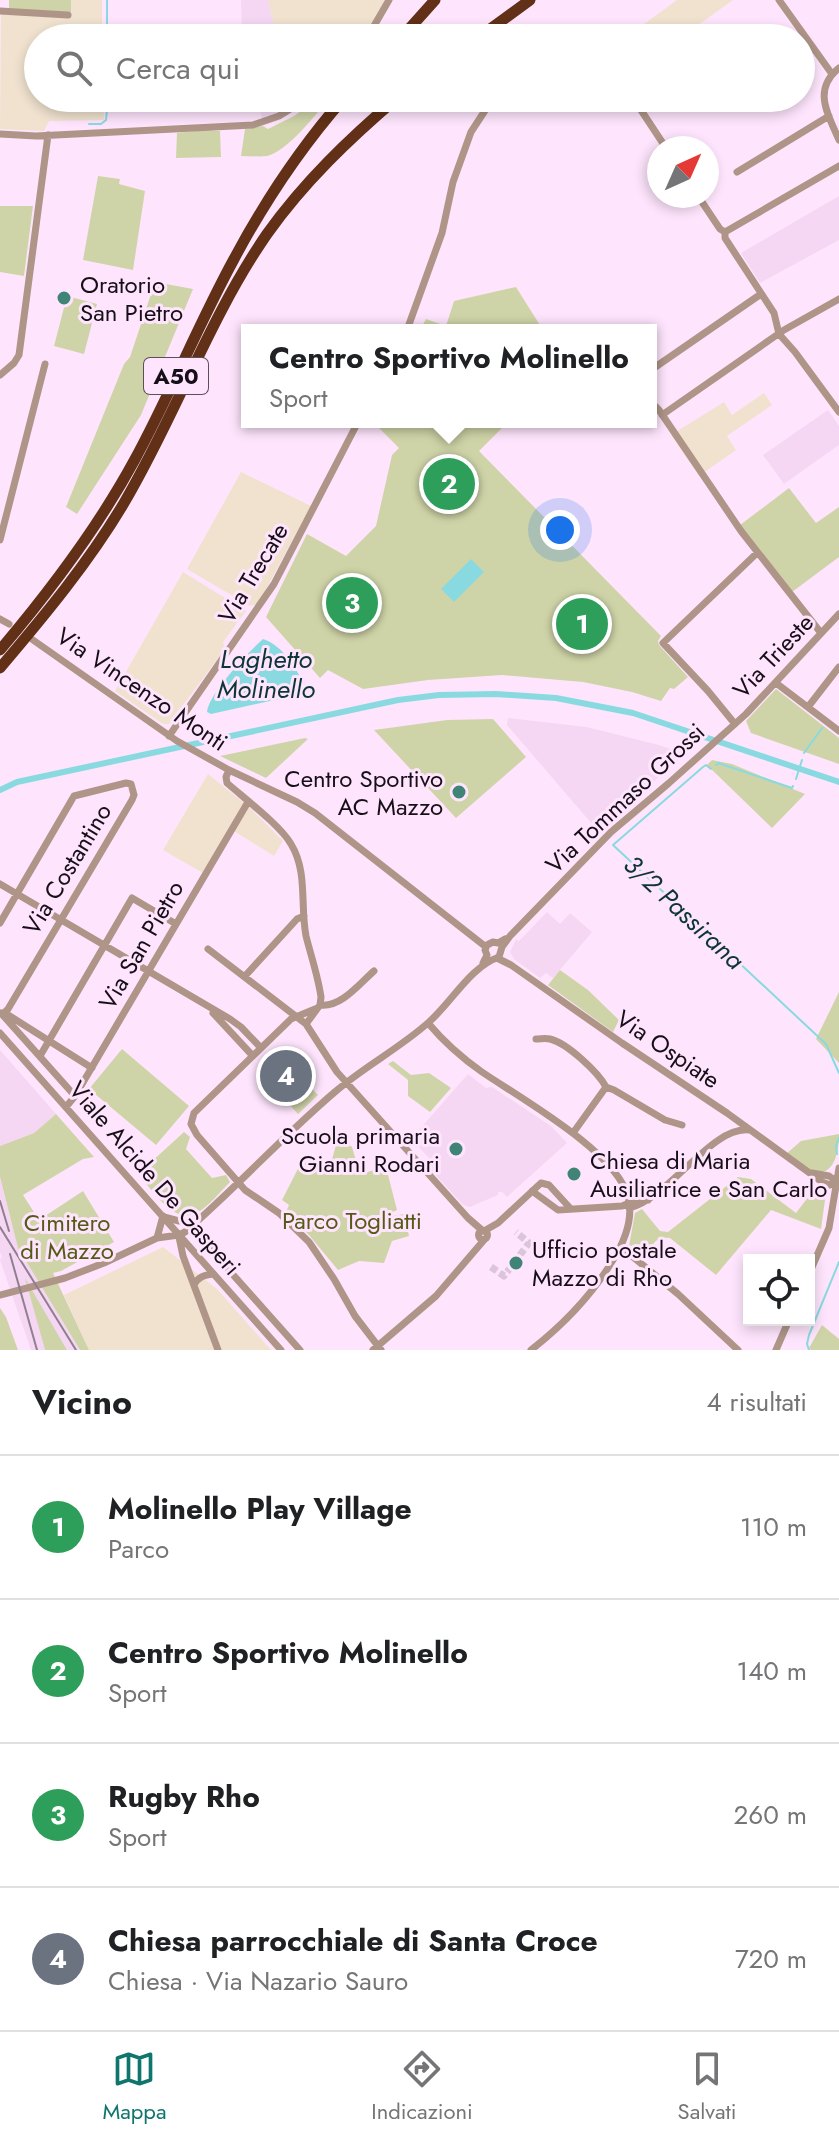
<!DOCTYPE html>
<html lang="it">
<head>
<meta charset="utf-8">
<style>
	:root { --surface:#fff; --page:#f6f6f6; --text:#202124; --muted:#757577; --line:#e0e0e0; --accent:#0f766e }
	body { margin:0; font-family:Jost,sans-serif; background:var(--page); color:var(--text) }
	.controls { position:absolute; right:24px; bottom:24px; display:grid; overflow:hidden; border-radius:0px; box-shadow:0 4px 12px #0003 }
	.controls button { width:72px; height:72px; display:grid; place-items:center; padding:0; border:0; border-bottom:2px solid var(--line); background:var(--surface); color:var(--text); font:40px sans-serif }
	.compass { position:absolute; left:647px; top:136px; width:72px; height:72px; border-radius:50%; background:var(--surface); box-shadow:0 4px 12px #0003; rotate:45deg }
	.you { position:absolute; left:560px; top:530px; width:28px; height:28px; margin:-20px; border:6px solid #fff; border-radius:50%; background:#1a73e8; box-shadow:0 0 0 12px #1a73e833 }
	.badge { display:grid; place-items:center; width:52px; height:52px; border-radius:50%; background:var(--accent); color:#fff; font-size:26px; font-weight:700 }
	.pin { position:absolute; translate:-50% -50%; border:4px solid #fff; box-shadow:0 2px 8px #0006 }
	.popup { position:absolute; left:241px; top:324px; width:416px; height:104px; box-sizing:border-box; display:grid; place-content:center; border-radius:0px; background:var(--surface); filter:drop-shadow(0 2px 6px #0005); font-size:26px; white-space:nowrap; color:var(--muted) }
	.popup b { font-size:30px; color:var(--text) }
	.popup::after { content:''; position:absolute; left:50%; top:100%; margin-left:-16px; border:16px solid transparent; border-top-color:var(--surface) }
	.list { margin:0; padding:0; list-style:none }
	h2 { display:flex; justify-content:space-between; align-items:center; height:104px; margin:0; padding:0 32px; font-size:34px }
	h2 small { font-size:26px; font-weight:400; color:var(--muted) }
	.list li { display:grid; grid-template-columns:52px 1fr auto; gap:24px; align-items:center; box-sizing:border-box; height:144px; padding:0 32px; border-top:2px solid var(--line) }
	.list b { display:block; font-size:30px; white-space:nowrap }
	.list p { margin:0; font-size:26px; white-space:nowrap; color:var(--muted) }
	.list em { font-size:26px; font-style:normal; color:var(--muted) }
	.icon { flex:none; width:44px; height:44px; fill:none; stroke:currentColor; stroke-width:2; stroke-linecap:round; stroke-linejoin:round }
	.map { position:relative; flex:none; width:839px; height:1350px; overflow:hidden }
	.search { position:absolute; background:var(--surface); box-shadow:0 4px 12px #0003; left:24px; right:24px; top:24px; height:88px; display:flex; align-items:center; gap:20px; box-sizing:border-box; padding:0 28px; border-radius:44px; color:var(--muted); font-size:30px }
	.sheet { height:680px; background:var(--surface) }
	nav { display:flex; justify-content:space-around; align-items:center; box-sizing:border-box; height:112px; border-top:2px solid var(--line); background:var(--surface); font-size:22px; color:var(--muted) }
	nav a { display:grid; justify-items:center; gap:4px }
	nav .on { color:var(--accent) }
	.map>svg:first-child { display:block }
	.built { fill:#f5d7f4 }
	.industrial { fill:#f0e2cf }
	.green { fill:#cfd4a8 }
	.water { fill:#89dae0 }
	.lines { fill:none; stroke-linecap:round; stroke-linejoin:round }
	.stream { stroke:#89dae0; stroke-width:2 }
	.canal { stroke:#89dae0; stroke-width:6 }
	.minor-tunnel { stroke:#dbc5da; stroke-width:7; stroke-dasharray:7 3.5; stroke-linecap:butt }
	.minor { stroke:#af9588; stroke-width:7 }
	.highway { stroke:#613017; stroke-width:11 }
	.rail { stroke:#907f90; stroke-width:2 }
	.poi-dot { fill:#408477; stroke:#fee5fd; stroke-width:3 }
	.labels { text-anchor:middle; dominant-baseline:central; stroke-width:6; stroke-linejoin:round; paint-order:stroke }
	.shield { fill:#fee5fd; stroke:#5c4f5c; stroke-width:2 }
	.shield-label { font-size:22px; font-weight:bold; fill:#170f17 }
	.poi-label { font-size:24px; fill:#170f17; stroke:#fee5fd; text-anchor:start }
	.street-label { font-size:24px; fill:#170f17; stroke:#fee5fd }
	.park-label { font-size:24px; fill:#565a17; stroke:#fee5fd }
	.water-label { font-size:26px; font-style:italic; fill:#0d3538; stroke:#fee5fd }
</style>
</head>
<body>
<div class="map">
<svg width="839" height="1350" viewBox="0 0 839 1350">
	<rect width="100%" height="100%" fill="#fee5fd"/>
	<path class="built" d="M241 0H268L277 38H242Z
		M257 98H291L293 105 282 112 262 119Z
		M839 196V240L760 283 741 253Z
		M828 410 839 426V445L784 484 763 455Z
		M508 718 587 727 659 745 685 754 598 831 507 725Z
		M547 912 560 924 570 913 592 932 553 978 546 973 540 978 514 959 510 952 516 939 519 941Z
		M0 1050 56 1114 34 1133 0 1146Z
		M468 1074 486 1088 492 1087 551 1126 567 1143 507 1197 502 1192H498V1195L470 1207 463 1205 432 1171 430 1159 411 1139Z
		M0 1177 18 1248 80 1350H67L27 1282 45 1350H31L0 1260 2 1256 0 1253Z"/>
	<path class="industrial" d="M71 0H102V38H38V98H103L104 120 49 121 44 131 0 129 1 14 71 17Z
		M268 0H385L364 38H277Z
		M677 0H733L680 38H625Z
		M764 393 772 405 727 436 736 450 699 476 671 435 724 402 732 415Z
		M241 472 311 506 258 604 250 606 187 569Z
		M183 572 246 611 223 642 225 649 169 724H163L115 691Z
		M208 774 249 807 283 841 274 856 229 828 203 873 163 850Z
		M163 1247 217 1289 271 1350H89L64 1295Z"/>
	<path class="green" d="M9 0H71V12L9 9Z
		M319 98 329 99C315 115 288 151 267 156 259 157 250 156 241 156L245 129 263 126 268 129 294 116Z
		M205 130 220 131 221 157 176 158 177 133Z
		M98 176 120 179 119 184 145 191 133 270 83 260Z
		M0 206H33L24 276 0 272Z
		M155 282 193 289 141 415 77 514 66 507 124 364 130 357Z
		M516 287 543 330H420L426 319 446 326 454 301Z
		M67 296 97 304 84 354 54 346Z
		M373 422H508L479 451 661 636 658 641 659 645 688 677 674 689 670 688 661 701 632 692 583 682 502 675 428 680 363 689 328 670 320 678 266 617 307 534 346 556 376 526 392 455 399 448Z
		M789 488 816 523 839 507V557L792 592 740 525Z
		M776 689 839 738V764L751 733 746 721Z
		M493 719 526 757 456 818 374 730 447 720Z
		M305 738 308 739 266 778 220 756Z
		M712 760 732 764 805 794 772 828 707 765Z
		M560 970 588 990 619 1020 613 1032 548 985Z
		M839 992V1063L816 1039Z
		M122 1049 189 1106 156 1145 89 1089Z
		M393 1061 411 1075 429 1073 451 1088 430 1112 408 1096V1080L388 1064Z
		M306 1083 318 1095 298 1114 286 1101Z
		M56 1114 94 1157 83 1159 23 1195 39 1220 83 1191 114 1242 61 1271 53 1273 89 1350H80L18 1248 0 1177V1146L34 1133Z
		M184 1132 190 1137 186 1149 212 1178 226 1175 230 1182C220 1192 209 1206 197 1213 174 1226 152 1189 138 1174Z
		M839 1134C839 1152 834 1182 808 1169 800 1165 793 1158 786 1154L801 1141Z
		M338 1138 352 1147 360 1174 386 1167 397 1210 393 1212V1216L404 1214 409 1236 392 1241 384 1263 359 1261 338 1270 309 1235 286 1212 289 1205 282 1200 304 1157 307 1162 311 1161 329 1170Z
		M738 1177 751 1179 796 1213 815 1188 825 1200 821 1229 771 1210 716 1275 670 1238C650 1236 654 1251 642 1257L629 1246 635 1213 642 1209 660 1231 668 1232Z
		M25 1278 67 1350H45Z
		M0 1308 6 1317 18 1350H0Z
		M822 1325 839 1339V1350H811L809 1348Z"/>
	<path class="water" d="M471 559 484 572 454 602 441 589Z
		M263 639C284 646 296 669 306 687L302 694 211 714 207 712C208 695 249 651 263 639Z"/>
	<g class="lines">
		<path class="stream" d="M107 0V38
			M89 124H101L106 120 108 98
			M804 753 822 728
			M716 765 718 763 792 788 793 786
			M711 769 706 765 703 767 613 845 826 1044 839 1073
			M796 779 802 760
			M837 1154 836 1146 839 1138
			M809 1350 807 1344 809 1335 839 1262"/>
		<path class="canal" d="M0 790 17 782 398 700 439 695 496 694 556 698 633 713 839 782"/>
		<path class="minor-tunnel" d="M491 1267 504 1276 529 1243 516 1232"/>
		<path class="minor" d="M779 0 832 74
			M0 11 68 15
			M367 38 389 0
			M839 68C812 90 828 114 839 140
			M633 98 666 148
			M0 134 36 136 253 125 279 116 308 98
			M737 172 829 116
			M698 196 720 229 725 232
			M725 232 839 166
			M725 232V238L774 313 779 334
			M407 330 442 233 453 182 471 132 486 109 496 98
			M779 334 795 352 839 412
			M651 370 761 294
			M0 375 14 363 19 355 48 135
			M651 402 659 410 741 531 821 633
			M662 415 784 330 839 299
			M0 540 45 364
			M0 619 9 624
			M33 640 177 741 229 770 297 802 315 813 486 947
			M776 683 839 731
			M808 707 839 667
			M735 724 708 691 663 643 757 553
			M169 736 274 584 358 422
			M229 770 226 777 227 783C244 798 281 826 291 844 308 872 300 905 306 936 311 956 318 976 321 997L320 1005 306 1024
			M0 884 230 1019 241 1027 261 1048
			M0 923 74 796 126 783 131 784 134 795 132 800 8 1009 3 1014
			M208 949 306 1024 337 1072 468 1218 483 1231
			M497 958 511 965 622 1043 727 1113 822 1182 830 1185 836 1181
			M483 963 487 955 485 950 487 945 493 942 498 943 505 939
			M245 976 297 919 304 916
			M320 1005C341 1008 360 983 374 971
			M315 1009 291 1019 194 1113 191 1124 197 1135 245 1190 279 1213 309 1242 334 1279 355 1316 381 1350
			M1 1013 75 1096
			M5 1013 92 1068
			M213 1013 252 1055
			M428 1023C444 1042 462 1058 482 1072 520 1098 617 1152 628 1197 634 1219 624 1242 613 1260 592 1295 563 1325 531 1350
			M0 1033 281 1350
			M536 1039C541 1039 545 1038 550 1039 567 1043 598 1072 606 1087L573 1133
			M40 1056 132 898 176 924
			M606 1087 614 1090 665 1120 682 1125
			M66 1107 75 1096 248 802
			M812 1173 829 1176 836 1181
			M532 1191 558 1210 622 1206 639 1199 648 1200
			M629 1208C671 1197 711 1126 749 1130
			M164 1217 179 1221 197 1220
			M196 1221 197 1233 203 1241 300 1350
			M478.5 1235a4.5 4.5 0 1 1 9 0a4.5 4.5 0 1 1-9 0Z
			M484 1231 498 1223 541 1183 549 1185 570 1208
			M179 1237 183 1256 218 1350
			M157 1238 163 1216
			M621 1247 678 1294 738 1350
			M809 1274 829 1228 839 1168
			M194 1285C198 1277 204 1275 213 1274
			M0 1295 65 1278 104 1263 157 1238 179 1235 185 1232C237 1187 284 1135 336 1091 365 1066 400 1048 429 1022 452 1002 470 967 499 957L502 947 510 936 611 832 669 783 746 714 839 614
			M373 1350 436 1296 484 1240
			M776 1350 789 1320"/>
		<path class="highway" d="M401 38 435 0
			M478 38 530 0
			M0 650C50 591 97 529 134 461 170 395 198 325 234 259 265 201 301 147 344 98
			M0 668C45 615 89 562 124 503 176 415 209 318 267 234 304 182 349 139 397 98"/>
		<path class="rail" d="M0 1201 9 1231
			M0 1227 76 1350
			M10 1254 37 1350"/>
	</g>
	<g class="poi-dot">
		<circle cx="64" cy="298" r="8"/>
		<circle cx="459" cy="792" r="8"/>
		<circle cx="456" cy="1149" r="8"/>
		<circle cx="574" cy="1174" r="8"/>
		<circle cx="516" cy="1263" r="8"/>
	</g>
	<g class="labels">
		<rect class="shield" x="144" y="358" width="64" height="36" rx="6"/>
		<g class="shield-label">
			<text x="176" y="376">A50</text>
		</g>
		<g class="poi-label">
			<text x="80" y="284">Oratorio<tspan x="80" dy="28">San Pietro</tspan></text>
			<text x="443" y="778" text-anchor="end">Centro Sportivo<tspan x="443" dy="28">AC Mazzo</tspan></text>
			<text x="440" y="1135" text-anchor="end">Scuola primaria<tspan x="440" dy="28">Gianni Rodari</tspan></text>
			<text x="590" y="1160">Chiesa di Maria<tspan x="590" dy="28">Ausiliatrice e San Carlo</tspan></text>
			<text x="532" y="1249">Ufficio postale<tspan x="532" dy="28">Mazzo di Rho</tspan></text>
		</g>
		<g class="street-label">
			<text transform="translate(253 573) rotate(-59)">Via Trecate</text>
			<text transform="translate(773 656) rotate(-47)">Via Trieste</text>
			<text transform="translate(142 689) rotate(34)">Via Vincenzo Monti</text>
			<text transform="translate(625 798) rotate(-43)">Via Tommaso Grossi</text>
			<text transform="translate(67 869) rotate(-59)">Via Costantino</text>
			<text transform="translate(141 945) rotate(-60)">Via San Pietro</text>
			<text transform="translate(668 1049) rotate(34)">Via Ospiate</text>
			<text transform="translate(155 1178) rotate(49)">Viale Alcide De Gasperi</text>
		</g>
		<g class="park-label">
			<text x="352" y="1220">Parco Togliatti</text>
			<text x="67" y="1222">Cimitero<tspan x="67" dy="28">di Mazzo</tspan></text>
		</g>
		<g class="water-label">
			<text x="266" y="659">Laghetto<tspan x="266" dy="30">Molinello</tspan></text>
			<text transform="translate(684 912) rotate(43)">3/2 Passirana</text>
		</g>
	</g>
</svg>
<div class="controls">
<button><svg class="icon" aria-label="locate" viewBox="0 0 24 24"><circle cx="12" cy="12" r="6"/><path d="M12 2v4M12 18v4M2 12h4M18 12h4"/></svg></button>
</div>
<svg class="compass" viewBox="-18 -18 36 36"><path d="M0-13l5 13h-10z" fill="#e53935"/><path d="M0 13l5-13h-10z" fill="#757577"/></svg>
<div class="you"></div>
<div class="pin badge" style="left:582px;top:624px;background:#2e9e5b">1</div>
<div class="pin badge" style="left:449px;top:484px;background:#2e9e5b">2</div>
<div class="popup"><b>Centro Sportivo Molinello</b>Sport</div>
<div class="pin badge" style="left:352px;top:603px;background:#2e9e5b">3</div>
<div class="pin badge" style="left:286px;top:1076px;background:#6b7280">4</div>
<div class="search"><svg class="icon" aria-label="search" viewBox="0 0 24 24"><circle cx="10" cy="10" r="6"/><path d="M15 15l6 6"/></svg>Cerca qui</div>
</div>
<section class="sheet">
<h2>Vicino<small>4 risultati</small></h2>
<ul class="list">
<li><span class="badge" style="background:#2e9e5b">1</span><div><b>Molinello Play Village</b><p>Parco</p></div><em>110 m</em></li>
<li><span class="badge" style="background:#2e9e5b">2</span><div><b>Centro Sportivo Molinello</b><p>Sport</p></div><em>140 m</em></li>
<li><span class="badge" style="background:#2e9e5b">3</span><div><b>Rugby Rho</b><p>Sport</p></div><em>260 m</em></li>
<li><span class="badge" style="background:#6b7280">4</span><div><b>Chiesa parrocchiale di Santa Croce</b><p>Chiesa · Via Nazario Sauro</p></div><em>720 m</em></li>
</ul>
</section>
<nav>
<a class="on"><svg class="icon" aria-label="map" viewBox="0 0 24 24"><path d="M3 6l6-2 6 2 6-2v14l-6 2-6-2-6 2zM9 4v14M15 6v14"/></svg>Mappa</a>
<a><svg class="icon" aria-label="directions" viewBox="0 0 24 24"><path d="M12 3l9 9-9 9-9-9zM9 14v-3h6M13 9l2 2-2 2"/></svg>Indicazioni</a>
<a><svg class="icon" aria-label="saved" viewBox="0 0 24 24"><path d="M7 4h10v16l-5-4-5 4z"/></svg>Salvati</a>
</nav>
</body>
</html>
